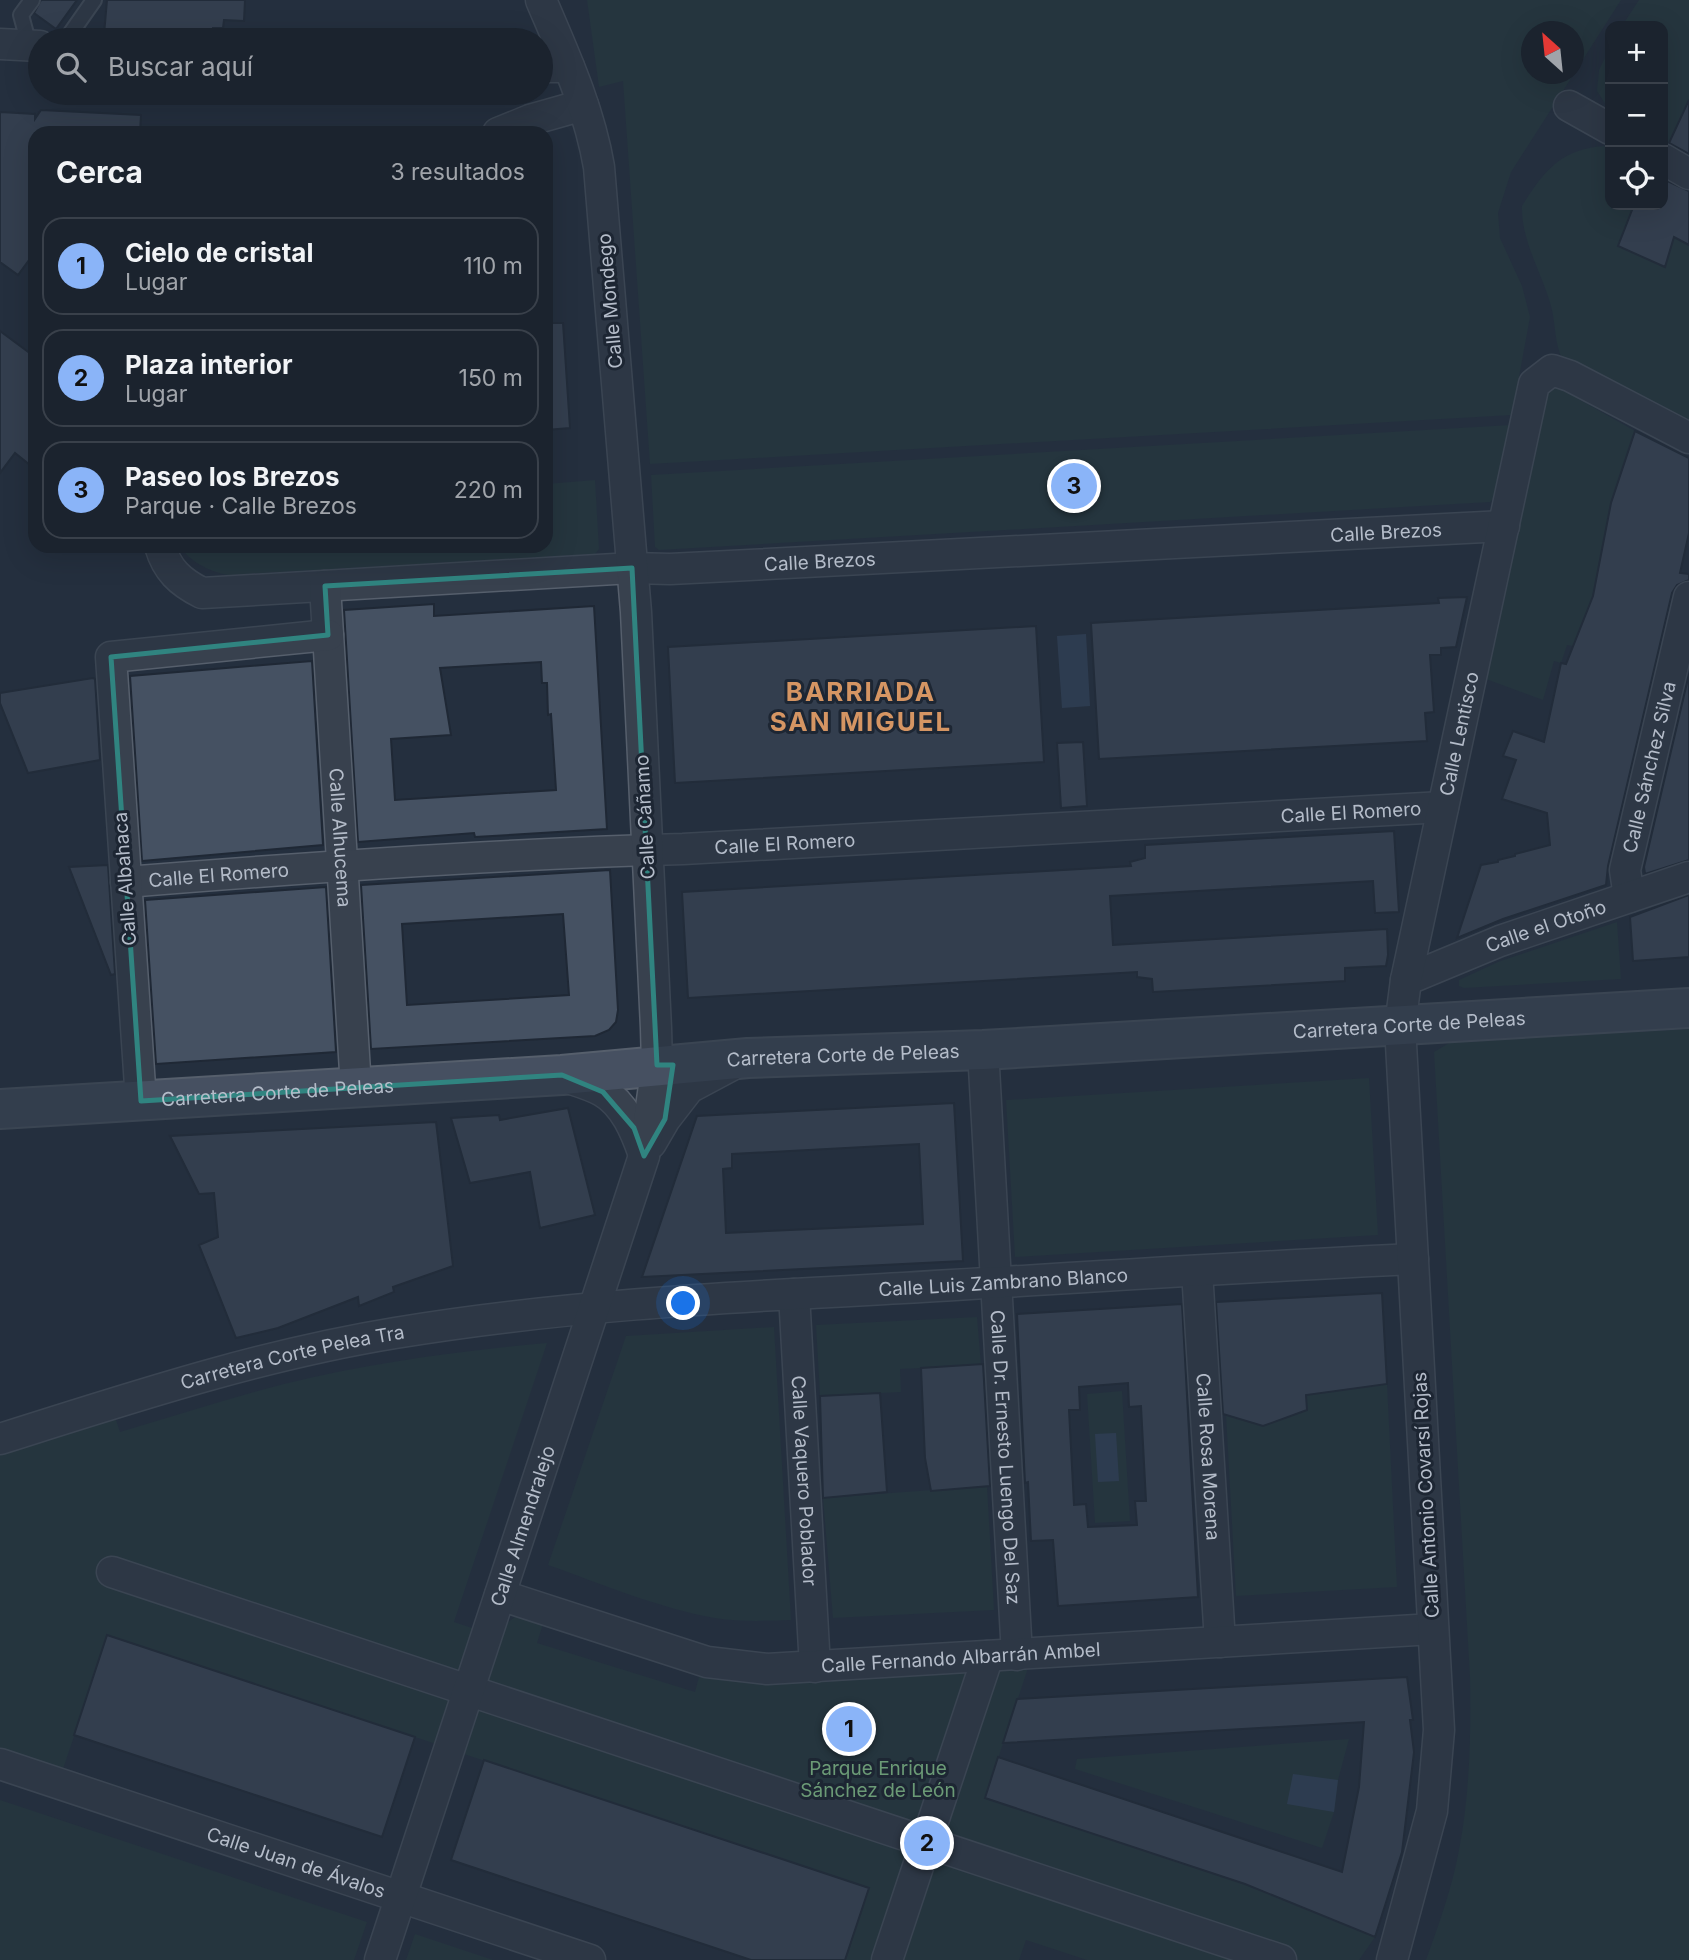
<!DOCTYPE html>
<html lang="es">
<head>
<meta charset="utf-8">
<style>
	:root { --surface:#1b232e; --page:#282f3a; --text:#f1f3f6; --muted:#a0a4aa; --line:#39404a; --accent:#8ab4f8 }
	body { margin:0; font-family:Inter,sans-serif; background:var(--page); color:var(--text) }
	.controls { position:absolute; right:21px; top:21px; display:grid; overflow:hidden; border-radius:14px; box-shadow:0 7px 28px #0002 }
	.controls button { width:63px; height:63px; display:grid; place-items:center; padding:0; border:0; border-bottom:2px solid var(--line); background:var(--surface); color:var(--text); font:35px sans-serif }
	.compass { position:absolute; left:1521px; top:21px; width:63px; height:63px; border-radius:50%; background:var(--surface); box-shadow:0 7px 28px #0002; rotate:333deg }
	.you { position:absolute; left:684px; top:1304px; width:24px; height:24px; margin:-18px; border:5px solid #fff; border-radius:50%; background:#1a73e8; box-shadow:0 0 0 10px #1a73e833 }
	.badge { display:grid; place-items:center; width:46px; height:46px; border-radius:50%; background:var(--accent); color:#111; font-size:23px; font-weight:700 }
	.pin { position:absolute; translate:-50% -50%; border:4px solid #fff; box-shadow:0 2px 7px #0006 }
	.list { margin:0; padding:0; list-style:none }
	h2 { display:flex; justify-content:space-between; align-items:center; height:91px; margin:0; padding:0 28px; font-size:30px }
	h2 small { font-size:23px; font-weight:400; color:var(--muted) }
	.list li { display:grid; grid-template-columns:46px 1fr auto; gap:21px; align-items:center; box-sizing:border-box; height:98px; margin:0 14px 14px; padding:0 14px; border:2px solid var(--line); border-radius:21px }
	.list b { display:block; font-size:26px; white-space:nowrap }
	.list p { margin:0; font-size:23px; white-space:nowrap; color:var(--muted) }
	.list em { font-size:23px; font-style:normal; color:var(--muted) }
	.icon { flex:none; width:38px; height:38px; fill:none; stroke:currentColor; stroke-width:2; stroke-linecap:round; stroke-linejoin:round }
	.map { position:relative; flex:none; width:1689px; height:1960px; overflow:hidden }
	.search { position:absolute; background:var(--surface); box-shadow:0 7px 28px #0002; left:28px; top:28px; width:525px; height:77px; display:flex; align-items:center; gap:18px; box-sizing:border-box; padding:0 24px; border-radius:38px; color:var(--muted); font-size:26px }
	.panel { position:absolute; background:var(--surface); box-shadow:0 7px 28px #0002; left:28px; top:126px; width:525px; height:427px; border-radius:21px }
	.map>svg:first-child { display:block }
	.green { fill:#263c3f; fill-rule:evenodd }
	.water { fill:#394c67 }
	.building { fill:#455162; stroke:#1f2835; stroke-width:2; fill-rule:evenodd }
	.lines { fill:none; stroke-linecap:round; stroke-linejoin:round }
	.lane-casing { stroke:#565f6c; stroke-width:18 }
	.street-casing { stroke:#565f6c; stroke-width:33 }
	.secondary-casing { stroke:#565f6c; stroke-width:42 }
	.lane { stroke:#38414e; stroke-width:14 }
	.street { stroke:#38414e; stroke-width:30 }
	.secondary { stroke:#465061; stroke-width:38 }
	.marked { fill:none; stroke:#308480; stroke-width:5; stroke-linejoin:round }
	.labels { text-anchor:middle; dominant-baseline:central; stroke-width:6; stroke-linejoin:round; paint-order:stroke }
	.street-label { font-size:19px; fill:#b4bcc9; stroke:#1d2633 }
	.park-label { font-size:19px; fill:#6b9a76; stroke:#1d2633 }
	.district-label { font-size:26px; font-weight:bold; letter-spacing:2px; fill:#d59563; stroke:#1d2633 }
</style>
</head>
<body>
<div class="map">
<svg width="1689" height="1960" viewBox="0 0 1689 1960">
	<rect width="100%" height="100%" fill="#242f3e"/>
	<path class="green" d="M587 0H1621L1511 172 1498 213 1500 238 1522 286 1530 317 1512 415 650 464 623 81 599 87ZM1532 32H1574V74H1532Z
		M1639 0H1689V100L1668 144 1663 142V26H1622Z
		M1610 48V111L1597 91 1599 70Z
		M1604 146 1610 149V205H1634L1618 246 1665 266 1674 237 1689 245V421L1563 360C1554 344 1556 324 1551 306 1542 273 1521 241 1522 206 1544 171 1561 149 1604 146Z
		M1550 383 1635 431 1614 496 1590 610 1573 646 1567 645 1561 663 1554 661 1543 700 1486 679Z
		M1511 425 1495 498 1490 502 659 550 655 547 651 475Z
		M595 480 599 549 595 554 227 575C208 571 191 562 179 546H546V484Z
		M1617 922 1621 979 1464 988 1459 986V980L1498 962Z
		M1689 1029V1960H1426C1439 1924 1452 1888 1459 1850 1470 1793 1471 1735 1470 1677L1434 1052 1451 1042Z
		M1369 1078 1378 1235 1015 1257 1006 1100Z
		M977 1317 981 1365 900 1369 901 1392 820 1396 816 1325Z
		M774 1327 791 1620C765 1621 740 1622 715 1618 658 1608 602 1584 548 1565L626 1336Z
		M547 1343 454 1622 475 1629 436 1744 108 1635 63 1769 0 1748V1453L115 1417 120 1432C175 1416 229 1398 284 1384 370 1363 458 1351 547 1343Z
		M1387 1384 1397 1587 1236 1596 1226 1415 1263 1426 1307 1410 1306 1388Z
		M1122 1391 1130 1521 1095 1523 1087 1394Z
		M987 1486 994 1610 833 1618 823 1498Z
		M515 1617 543 1624 537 1643 695 1692 700 1673 1029 1665 985 1798 1245 1884 1375 1937 1359 1960H1087L1026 1940 1019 1960H845L868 1888 464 1754 507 1623Z
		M1349 1739 1338 1780 1334 1812 1322 1848 1075 1769 1077 1759Z
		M0 1800 367 1922 354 1960H0Z
		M415 1934 493 1960H406Z"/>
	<path class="water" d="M1086 634 1090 706 1062 708 1057 636Z
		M1116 1433 1119 1481 1098 1482 1095 1434Z
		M1293 1774 1338 1780 1334 1812 1287 1804Z"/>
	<path class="building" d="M41 0H77L56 29 34 13Z
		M107 0H245L244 21 224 20 223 28H213L212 40 104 35Z
		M1689 100V154L1669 143Z
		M41 110 141 115 140 133H35V252L18 275 0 262V112L35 114V119Z
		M1663 179 1689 191V245L1674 237 1665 267 1618 246 1634 205H1663Z
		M546 323H563L570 428 546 430Z
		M0 331 35 357V469L15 453 0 473Z
		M1635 431 1689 458V533L1680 573 1689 574V580L1677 585 1672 593 1608 866 1606 885 1503 919 1457 938 1481 865 1498 862V860L1515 856V854L1550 845 1547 813 1502 799 1516 760 1503 756 1513 731 1544 742 1561 663 1566 664 1593 596 1611 503Z
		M1467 597 1456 647 1441 648V655H1430L1434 712 1425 713 1427 741 1099 759 1091 623 1439 603 1438 598Z
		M434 604V616L594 606 607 829 475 837 474 833 358 842 344 610ZM541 662 542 683H547L548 715 551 714 556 790 395 800 391 739 451 735 440 668Z
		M1036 626 1044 762 675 783 668 647Z
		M312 661 323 845 142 861 130 676Z
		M1689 674V860L1645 874 1644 867Z
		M93 678 95 679 100 760 28 773 0 703V693Z
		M1083 742 1087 806 1061 808 1057 743Z
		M1394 831 1399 912 1375 913 1373 881 1110 896 1113 945 1387 929 1388 955 1386 966 1345 968V981L1153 992 1152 979 1137 977V972L688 998 682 892 1131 866 1130 862 1145 858V845Z
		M108 865 115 974 111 975 69 867Z
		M610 870 618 1010 616 1022 609 1030 595 1036 371 1049 361 885ZM563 914 569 995 407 1005 402 924Z
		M326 887 336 1052 156 1064 145 900Z
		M1689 895V957L1633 961 1630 917Z
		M954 1103 963 1261 642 1277 697 1116ZM919 1144 923 1224 726 1233 723 1169 732 1168V1154Z
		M568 1108 595 1215 540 1228 530 1172 470 1183 451 1118 499 1115 500 1120Z
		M436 1122 453 1266 393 1287 394 1292 359 1306 358 1297 278 1328 236 1338 199 1245 218 1237 214 1193 199 1194 170 1136Z
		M1382 1293 1387 1384 1306 1395 1307 1410 1263 1426 1223 1414 1216 1302Z
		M1182 1304 1198 1597 1058 1606 1053 1540 1031 1541 1028 1482 1025 1483 1017 1314ZM1128 1383 1129 1407 1141 1406 1146 1501H1135L1137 1525 1088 1527 1086 1504 1074 1505 1069 1410H1080L1079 1387Z
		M983 1364 990 1486 931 1491 925 1458 921 1368Z
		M880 1393 887 1492 823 1498 820 1396Z
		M107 1635 415 1737 382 1837 74 1735Z
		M1407 1677 1413 1720H1410L1414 1752 1402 1852 1375 1937 1245 1884 985 1798 998 1757 1342 1872 1359 1787 1364 1722 1003 1743 1017 1699Z
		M484 1760 869 1888 845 1960H751L451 1860Z"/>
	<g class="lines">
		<g class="lane-casing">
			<path id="lane" d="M66 40 94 0
				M29 45 21 15 32 0"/>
		</g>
		<g class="street-casing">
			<g id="street">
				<path d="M0 44 40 46"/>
				<path d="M541 67H569"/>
				<path d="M1569 106 1610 129"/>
				<path d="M498 133 530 120 583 105"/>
				<path d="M1663 159 1689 174"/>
				<path id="s1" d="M160 546C167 570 180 582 202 593L632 568 670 569 1504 526"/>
				<path id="s2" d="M325 586 356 1088"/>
				<path id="s3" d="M126 882C311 867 497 854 683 849L1443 807"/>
				<path id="s4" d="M1629 897 1625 870 1689 597"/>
				<path id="s5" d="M1406 980 1500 941 1689 877"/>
				<path id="s6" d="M983 1050 1017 1655"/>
				<path d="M565 1077C577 1081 591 1085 602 1091 625 1104 636 1132 644 1155"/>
				<path d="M141 1101 111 657 328 635"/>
				<path d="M651 1143 665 1119 689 1088 734 1064"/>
				<path id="s7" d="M1197 1271 1220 1642"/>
				<path id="s8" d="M794 1294 815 1667"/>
				<path id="s9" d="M0 1439C130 1398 260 1355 395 1333 563 1305 734 1297 903 1288 1073 1278 1243 1267 1413 1259"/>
				<path d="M112 1572 1281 1960"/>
				<path id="s10" d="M500 1595 707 1662 767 1669 1433 1629"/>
				<path id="s11" d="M0 1764 590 1960"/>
				<path id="s12" d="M380 1960 644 1156 657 1065 656 1028 636 612 599 167C589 108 564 54 541 0"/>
				<path d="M887 1960 988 1656"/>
				<path id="s13" d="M1392 1960 1432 1811 1439 1730 1400 1026 1406 980 1534 384 1552 370 1570 376 1689 438"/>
			</g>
		</g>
		<g class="secondary-casing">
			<g id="secondary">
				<path id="s14" d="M0 1109 562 1075 748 1058 983 1050 1689 1008"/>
			</g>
		</g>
		<use href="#lane" class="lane"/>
		<use href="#street" class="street"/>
		<use href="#secondary" class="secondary"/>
	</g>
	<path d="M0 0H1689V1960H0ZM632 568 657 1065H673L665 1119 644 1156 634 1128 603 1092 562 1075 141 1101 111 657 328 635 325 586Z" fill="#242f3e" fill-opacity=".55" fill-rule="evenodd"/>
	<path class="marked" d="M632 568 657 1065H673L665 1119 644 1156 634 1128 603 1092 562 1075 141 1101 111 657 328 635 325 586Z"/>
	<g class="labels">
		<g class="street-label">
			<text transform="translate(610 301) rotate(-95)">Calle Mondego</text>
			<text stroke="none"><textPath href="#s1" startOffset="1251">Calle Brezos</textPath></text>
			<text stroke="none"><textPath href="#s1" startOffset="684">Calle Brezos</textPath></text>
			<text stroke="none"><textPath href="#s13" startOffset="1239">Calle Lentisco</textPath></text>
			<text stroke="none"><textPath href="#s4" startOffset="133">Calle Sánchez Silva</textPath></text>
			<text stroke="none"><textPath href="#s3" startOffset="1227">Calle El Romero</textPath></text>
			<text transform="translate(645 817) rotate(-93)">Calle Cáñamo</text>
			<text stroke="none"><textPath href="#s2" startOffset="252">Calle Alhucema</textPath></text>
			<text stroke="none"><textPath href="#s3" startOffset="660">Calle El Romero</textPath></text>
			<text stroke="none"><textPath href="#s3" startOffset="93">Calle El Romero</textPath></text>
			<text transform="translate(125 879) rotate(-94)">Calle Albahaca</text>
			<text stroke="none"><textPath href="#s5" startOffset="150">Calle el Otoño</textPath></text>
			<text stroke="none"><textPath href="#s14" startOffset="1412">Carretera Corte de Peleas</textPath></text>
			<text stroke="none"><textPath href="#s14" startOffset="845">Carretera Corte de Peleas</textPath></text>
			<text stroke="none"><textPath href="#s14" startOffset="278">Carretera Corte de Peleas</textPath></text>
			<text stroke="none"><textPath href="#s9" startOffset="1020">Calle Luis Zambrano Blanco</textPath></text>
			<text stroke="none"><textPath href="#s9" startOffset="304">Carretera Corte Pelea Tra</textPath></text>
			<text stroke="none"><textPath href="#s7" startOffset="186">Calle Rosa Morena</textPath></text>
			<text stroke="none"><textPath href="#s6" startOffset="408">Calle Dr. Ernesto Luengo Del Saz</textPath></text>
			<text stroke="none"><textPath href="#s8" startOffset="187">Calle Vaquero Poblador</textPath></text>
			<text transform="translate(1426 1495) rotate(-93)">Calle Antonio Covarsí Rojas</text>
			<text stroke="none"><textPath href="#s12" startOffset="457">Calle Almendralejo</textPath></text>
			<text stroke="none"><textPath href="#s10" startOffset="472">Calle Fernando Albarrán Ambel</textPath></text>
			<text stroke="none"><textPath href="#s11" startOffset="312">Calle Juan de Ávalos</textPath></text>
		</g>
		<g class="park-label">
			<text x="878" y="1768">Parque Enrique<tspan x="878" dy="22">Sánchez de León</tspan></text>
		</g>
		<g class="district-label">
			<text x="861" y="691">BARRIADA<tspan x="861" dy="30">SAN MIGUEL</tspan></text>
		</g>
	</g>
</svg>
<div class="controls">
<button>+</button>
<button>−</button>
<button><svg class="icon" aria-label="locate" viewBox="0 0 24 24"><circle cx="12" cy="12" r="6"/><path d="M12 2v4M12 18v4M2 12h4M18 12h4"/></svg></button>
</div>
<svg class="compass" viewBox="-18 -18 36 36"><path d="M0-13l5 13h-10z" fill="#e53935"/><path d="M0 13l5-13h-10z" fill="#a0a4aa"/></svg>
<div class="you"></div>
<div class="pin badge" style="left:849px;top:1729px">1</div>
<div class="pin badge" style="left:927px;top:1843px">2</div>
<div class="pin badge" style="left:1074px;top:486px">3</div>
<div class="search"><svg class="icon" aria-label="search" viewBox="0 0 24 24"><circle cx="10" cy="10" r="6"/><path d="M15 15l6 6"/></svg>Buscar aquí</div>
<section class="panel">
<h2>Cerca<small>3 resultados</small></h2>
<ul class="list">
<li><span class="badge">1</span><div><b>Cielo de cristal</b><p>Lugar</p></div><em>110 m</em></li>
<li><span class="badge">2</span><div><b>Plaza interior</b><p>Lugar</p></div><em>150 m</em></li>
<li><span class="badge">3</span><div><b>Paseo los Brezos</b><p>Parque · Calle Brezos</p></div><em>220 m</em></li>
</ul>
</section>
</div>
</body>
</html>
